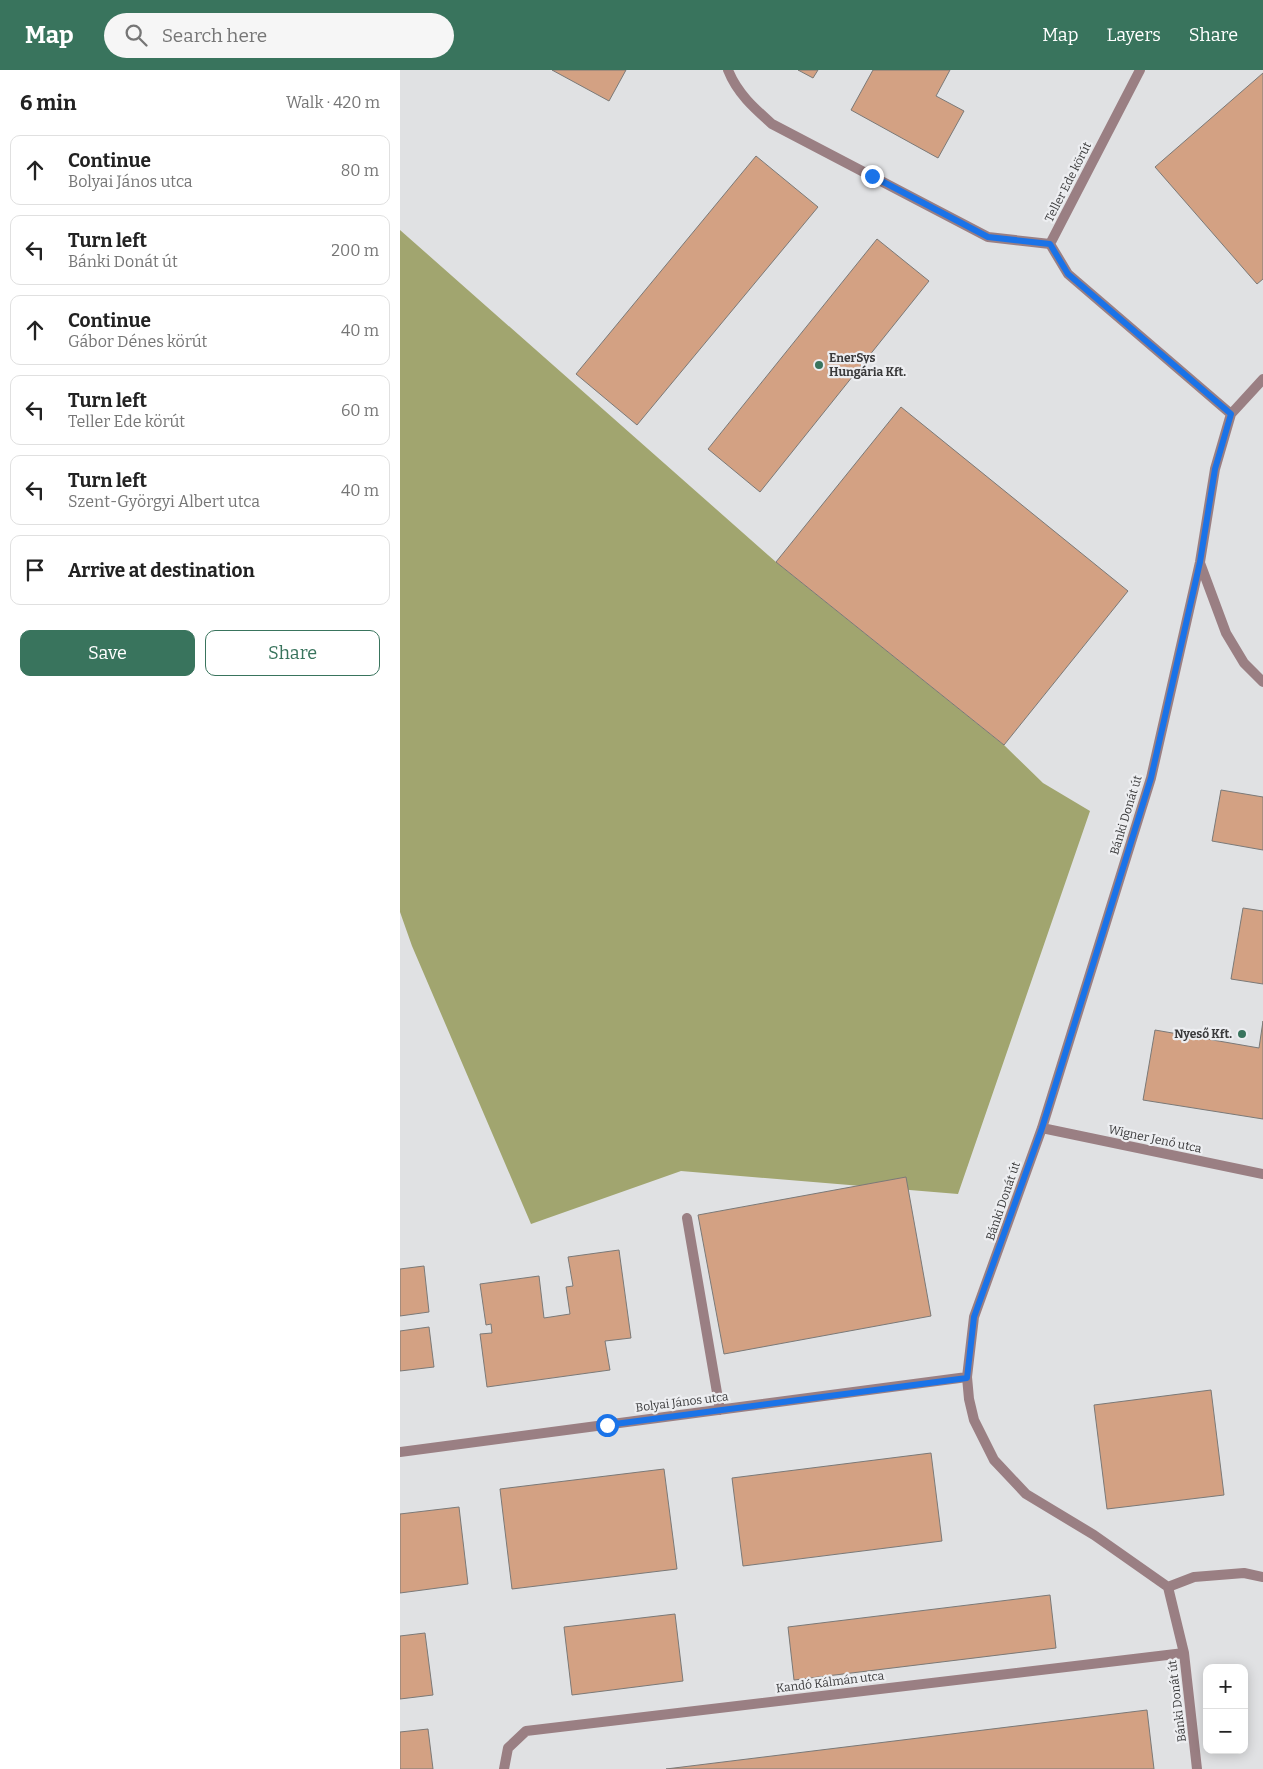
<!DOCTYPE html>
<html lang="en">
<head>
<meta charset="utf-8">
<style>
	:root { --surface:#fff; --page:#f6f6f6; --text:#222; --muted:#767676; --line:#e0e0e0; --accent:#39745d }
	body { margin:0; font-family:Bitter,serif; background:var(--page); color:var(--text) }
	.controls { position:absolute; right:15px; bottom:15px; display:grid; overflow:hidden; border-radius:10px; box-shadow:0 2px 12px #0003 }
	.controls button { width:45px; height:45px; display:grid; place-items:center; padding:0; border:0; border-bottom:1px solid var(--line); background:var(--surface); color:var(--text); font:25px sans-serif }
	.stop { position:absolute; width:15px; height:15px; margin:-11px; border:4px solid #1a73e8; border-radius:50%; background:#fff }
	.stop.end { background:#1a73e8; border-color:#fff; box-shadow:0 1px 5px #0008 }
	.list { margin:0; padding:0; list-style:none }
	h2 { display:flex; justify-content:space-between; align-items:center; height:65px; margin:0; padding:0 20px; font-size:21px }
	h2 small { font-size:16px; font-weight:400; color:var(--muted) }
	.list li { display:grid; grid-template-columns:32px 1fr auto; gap:15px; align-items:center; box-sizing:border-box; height:70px; margin:0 10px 10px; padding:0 10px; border:1px solid var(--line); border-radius:10px }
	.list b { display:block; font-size:19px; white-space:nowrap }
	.list p { margin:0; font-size:16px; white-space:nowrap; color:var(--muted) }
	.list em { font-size:16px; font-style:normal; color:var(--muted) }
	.actions { display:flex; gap:10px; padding:15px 20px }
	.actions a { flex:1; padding:11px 0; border:1px solid var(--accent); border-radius:10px; text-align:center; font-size:18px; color:var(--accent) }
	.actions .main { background:var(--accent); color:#fff }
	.icon { flex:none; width:28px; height:28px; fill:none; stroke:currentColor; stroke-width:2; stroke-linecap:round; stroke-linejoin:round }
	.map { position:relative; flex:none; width:863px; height:1699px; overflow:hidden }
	header { display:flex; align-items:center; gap:30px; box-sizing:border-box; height:70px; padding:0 25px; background:var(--accent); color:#fff }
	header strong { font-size:24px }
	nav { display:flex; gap:28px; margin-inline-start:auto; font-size:18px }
	.search { width:350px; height:45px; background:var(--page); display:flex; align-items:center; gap:12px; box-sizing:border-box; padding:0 18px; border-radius:28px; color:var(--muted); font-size:19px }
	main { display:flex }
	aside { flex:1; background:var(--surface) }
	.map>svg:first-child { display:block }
	.forest { fill:#a1a56f }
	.building { fill:#d3a183; stroke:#7b7977 }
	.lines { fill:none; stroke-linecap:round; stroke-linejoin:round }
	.lane { stroke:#9a7f83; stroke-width:10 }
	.route { stroke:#1a73e8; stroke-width:6 }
	.poi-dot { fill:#39745d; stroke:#edeef1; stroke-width:2 }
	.labels { text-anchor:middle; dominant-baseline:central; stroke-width:4.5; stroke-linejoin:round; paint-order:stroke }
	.street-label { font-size:12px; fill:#3a3a3b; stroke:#edeef1 }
	.poi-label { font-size:12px; font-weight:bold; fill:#3a3a3b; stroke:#edeef1; text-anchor:start }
</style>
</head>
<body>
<header>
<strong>Map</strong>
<div class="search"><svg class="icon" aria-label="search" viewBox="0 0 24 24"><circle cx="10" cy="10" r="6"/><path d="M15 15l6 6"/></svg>Search here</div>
<nav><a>Map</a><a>Layers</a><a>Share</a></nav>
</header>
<main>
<aside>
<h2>6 min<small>Walk · 420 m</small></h2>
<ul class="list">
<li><svg class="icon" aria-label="ahead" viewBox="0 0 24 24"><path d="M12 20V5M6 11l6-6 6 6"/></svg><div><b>Continue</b><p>Bolyai János utca</p></div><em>80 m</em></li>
<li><svg class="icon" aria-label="left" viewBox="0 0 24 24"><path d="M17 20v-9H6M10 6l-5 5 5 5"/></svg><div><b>Turn left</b><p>Bánki Donát út</p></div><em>200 m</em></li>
<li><svg class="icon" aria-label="ahead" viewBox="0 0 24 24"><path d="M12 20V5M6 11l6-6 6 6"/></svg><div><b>Continue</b><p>Gábor Dénes körút</p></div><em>40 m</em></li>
<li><svg class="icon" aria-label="left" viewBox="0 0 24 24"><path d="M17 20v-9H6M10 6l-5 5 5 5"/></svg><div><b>Turn left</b><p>Teller Ede körút</p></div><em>60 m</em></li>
<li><svg class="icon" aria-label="left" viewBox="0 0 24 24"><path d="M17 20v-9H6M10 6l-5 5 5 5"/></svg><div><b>Turn left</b><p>Szent-Györgyi Albert utca</p></div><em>40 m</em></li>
<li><svg class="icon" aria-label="arrive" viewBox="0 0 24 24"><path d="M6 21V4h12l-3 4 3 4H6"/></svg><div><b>Arrive at destination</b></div></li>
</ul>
<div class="actions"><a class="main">Save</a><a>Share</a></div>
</aside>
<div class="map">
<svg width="863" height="1699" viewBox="0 0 863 1699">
	<rect width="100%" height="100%" fill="#e0e1e3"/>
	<path class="forest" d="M0 160 376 492 604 675 643 713 690 741 558 1124 281 1101 131 1154 12 876 0 842Z"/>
	<path class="building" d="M152 0H226L209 31Z
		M398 0H418L413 8Z
		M473 0H550L536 26 564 41 538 88 451 40Z
		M863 3V209L857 214 755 97Z
		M356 86 418 137 237 355 176 304Z
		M477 169 529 211 360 422 308 379Z
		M501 337 728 521 604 675 376 492Z
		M821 720 863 727V780L812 771Z
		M843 838 863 841V914L831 909Z
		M863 951V1049L743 1030 755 960 859 978Z
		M506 1107 531 1246 324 1284 298 1145Z
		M219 1180 231 1268 205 1271 210 1300 87 1317 80 1264 92 1263 91 1254 86 1255 80 1214 139 1206 144 1248 170 1244 166 1217 173 1216 168 1187Z
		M24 1196 29 1242 0 1246V1199Z
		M29 1257 34 1297 0 1301V1261Z
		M811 1320 824 1425 707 1439 694 1335Z
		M531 1383 542 1471 343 1496 332 1408Z
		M264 1399 277 1499 112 1519 100 1419Z
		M59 1437 68 1514 0 1523V1444Z
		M650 1525 656 1578 394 1610 388 1557Z
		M275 1544 283 1611 172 1625 164 1557Z
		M25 1563 33 1625 0 1629V1566Z
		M747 1640 754 1699H266Z
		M28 1659 33 1699H0V1662Z"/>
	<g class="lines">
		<path class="lane" d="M328 0C337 23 354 38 372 54L588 167 650 174
			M740 0 650 174 668 204 831 344
			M800 493 826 563 844 593 863 612
			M642 1058 863 1104
			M287 1148 320 1340
			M0 1382 567 1307
			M768 1517 794 1507 844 1503 863 1507
			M104 1699 108 1678 126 1661 784 1583
			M797 1699 784 1583 768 1517 694 1465 626 1424 594 1390 574 1350 569 1329 567 1307 574 1247 642 1058 751 708 800 492 815 399 831 344 863 309"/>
	</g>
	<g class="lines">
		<path class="route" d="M207 1355 567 1308 574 1247 642 1058 751 708 800 492 815 399 831 344 668 204 650 174 588 167 472 106"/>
	</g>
	<g class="poi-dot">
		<circle cx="419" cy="295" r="5"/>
		<circle cx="842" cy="964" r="5"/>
	</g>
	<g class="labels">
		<g class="street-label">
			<text transform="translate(668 112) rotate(-63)">Teller Ede körút</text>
			<text transform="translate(726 745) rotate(-73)">Bánki Donát út</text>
			<text transform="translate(755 1069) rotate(12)">Wigner Jenő utca</text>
			<text transform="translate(603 1131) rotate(-71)">Bánki Donát út</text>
			<text transform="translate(282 1332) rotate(-7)">Bolyai János utca</text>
			<text transform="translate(430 1612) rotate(-7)">Kandó Kálmán utca</text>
			<text transform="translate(777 1631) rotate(-97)">Bánki Donát út</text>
		</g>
		<g class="poi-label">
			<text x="429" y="288">EnerSys<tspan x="429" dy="14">Hungária Kft.</tspan></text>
			<text x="832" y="964" text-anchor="end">Nyeső Kft.</text>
		</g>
	</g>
</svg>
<div class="controls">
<button>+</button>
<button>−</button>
</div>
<div class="stop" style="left:207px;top:1355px"></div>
<div class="stop end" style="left:472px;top:106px"></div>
</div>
</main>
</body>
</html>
